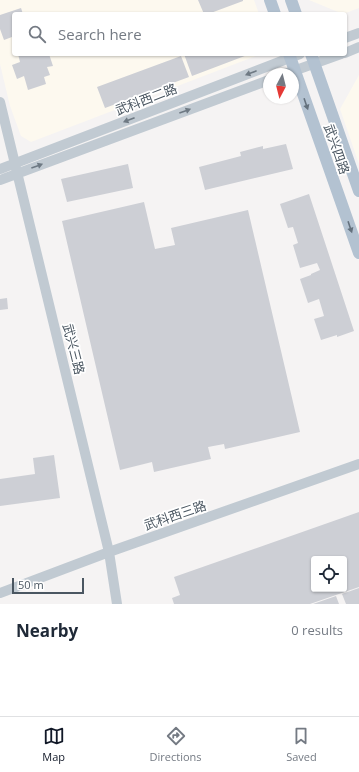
<!DOCTYPE html>
<html lang="en">
<head>
<meta charset="utf-8">
<style>
	:root { --surface:#fff; --page:#f2f2f3; --text:#1f2937; --muted:#747a83; --line:#e0e1e3; --accent:#111827 }
	body { margin:0; font-family:"Open Sans","Noto Sans SC",sans-serif; background:var(--page); color:var(--text) }
	.controls { position:absolute; right:12px; bottom:12px; display:grid; overflow:hidden; border-radius:4px; box-shadow:0 1px 3px #0004 }
	.controls button { width:36px; height:36px; display:grid; place-items:center; padding:0; border:0; border-bottom:1px solid var(--line); background:var(--surface); color:var(--text); font:20px sans-serif }
	.compass { position:absolute; left:263px; top:68px; width:36px; height:36px; border-radius:50%; background:var(--surface); box-shadow:0 1px 3px #0004; rotate:187deg }
	.scale { position:absolute; left:12px; bottom:10px; width:72px; box-sizing:border-box; padding-left:4px; border:2px solid #4a5661; border-top:0; font-size:11px; line-height:14px; white-space:nowrap; color:#4a5661; -webkit-text-stroke:3px #fff; paint-order:stroke }
	.list { margin:0; padding:0; list-style:none }
	h2 { display:flex; justify-content:space-between; align-items:center; height:52px; margin:0; padding:0 16px; font-size:17px }
	h2 small { font-size:13px; font-weight:400; color:var(--muted) }
	.icon { flex:none; width:22px; height:22px; fill:none; stroke:currentColor; stroke-width:2; stroke-linecap:round; stroke-linejoin:round }
	.map { position:relative; flex:none; width:359px; height:604px; overflow:hidden }
	.search { position:absolute; background:var(--surface); box-shadow:0 1px 3px #0004; left:12px; right:12px; top:12px; height:44px; display:flex; align-items:center; gap:10px; box-sizing:border-box; padding:0 14px; border-radius:4px; color:var(--muted); font-size:15px }
	.sheet { height:112px; background:var(--surface) }
	nav { display:flex; justify-content:space-around; align-items:center; box-sizing:border-box; height:56px; border-top:1px solid var(--line); background:var(--surface); font-size:11px; color:var(--muted) }
	nav a { display:grid; justify-items:center; gap:2px }
	nav .on { color:var(--accent) }
	.map>svg:first-child { display:block }
	.commercial { fill:#fdf9ef }
	.building { fill:#cdcfd5; fill-rule:evenodd }
	.lines { fill:none; stroke-linecap:round; stroke-linejoin:round }
	.minor { stroke:#c1cad2; stroke-width:10 }
	.major { stroke:#b3c2d1; stroke-width:12 }
	.oneway { fill:#6e7983 }
	.oneway2 { fill:#64717d }
	.labels { text-anchor:middle; dominant-baseline:central; stroke-width:3.5; stroke-linejoin:round; paint-order:stroke }
	.street-label { font-size:13px; fill:#4a5661; stroke:#fff }
</style>
</head>
<body>
<div class="map">
<svg width="359" height="604" viewBox="0 0 359 604">
	<rect width="100%" height="100%" fill="#f5f3f3"/>
	<path class="commercial" d="M0 0H254L259 14H14V54H257L256 56 31 142 21 136 10 106 0 64Z
		M309 0H359V8L343 14Z
		M359 75V164L340 109Z"/>
	<path class="building" d="M198 0H243V1L208 14H204Z
		M21 8 23 14H14V42L12 37 4 40 0 29V15Z
		M18 54H49L53 66 47 67 50 75 44 77 46 84 28 90 24 76 17 79 12 65 20 62Z
		M184 54H250L192 76Z
		M181 56 189 77 105 108 97 87Z
		M286 144 293 169 205 190 199 167 241 156 240 152 263 146V149Z
		M128 164 133 188 67 202 61 179Z
		M309 194 354 331 337 337V335L321 340 314 319 324 316 319 299 308 303 300 279 311 275V274L320 270 317 263 300 268 293 245 298 243 293 227 288 228 280 204Z
		M144 202 155 249 175 245 171 228 248 210 300 432 225 449 224 444 208 447 211 459 154 472 152 462 120 470 62 221Z
		M7 298 8 309 0 310V299Z
		M54 455 60 498 0 506V479L35 474 33 458Z
		M359 512V587L310 604H174L172 598 180 595 174 577ZM314 559H344V589H314Z
		M359 588V604H346L342 594Z
		M336 596 339 604H313Z"/>
	<g class="lines">
		<path class="minor" d="M345 38 359 33
			M345 53 359 47
			M285 74 341 54
			M0 102 109 552 117 604
			M0 169 300 54
			M0 180 269 80
			M0 593 109 552 359 464"/>
		<path class="major" d="M270 0 275 14
			M291 0 296 14
			M289 54 359 253
			M311 54 359 191"/>
	</g>
	<defs><path id="oneway-solid" d="M-6-.8H1V-3.2L6.5 0L1 3.2V.8H-6Z"/></defs>
	<g class="oneway">
		<use href="#oneway-solid" transform="translate(251 73) rotate(159)"/>
		<use href="#oneway-solid" transform="translate(185 111) rotate(-20)"/>
		<use href="#oneway-solid" transform="translate(129 120) rotate(159)"/>
		<use href="#oneway-solid" transform="translate(37 166) rotate(-20)"/>
	</g>
	<g class="oneway2">
		<use href="#oneway-solid" transform="translate(306 104) rotate(71)"/>
		<use href="#oneway-solid" transform="translate(350 227) rotate(71)"/>
	</g>
	<g class="labels">
		<g class="street-label">
			<text transform="translate(146 99) rotate(-21)">武科西二路</text>
			<text transform="translate(337 149) rotate(71)">武兴四路</text>
			<text transform="translate(74 349) rotate(76)">武兴三路</text>
			<text transform="translate(175 515) rotate(-19)">武科西三路</text>
		</g>
	</g>
</svg>
<div class="controls">
<button><svg class="icon" aria-label="locate" viewBox="0 0 24 24"><circle cx="12" cy="12" r="6"/><path d="M12 2v4M12 18v4M2 12h4M18 12h4"/></svg></button>
</div>
<svg class="compass" viewBox="-18 -18 36 36"><path d="M0-13l5 13h-10z" fill="#e53935"/><path d="M0 13l5-13h-10z" fill="#747a83"/></svg>
<div class="scale">50 m</div>
<div class="search"><svg class="icon" aria-label="search" viewBox="0 0 24 24"><circle cx="10" cy="10" r="6"/><path d="M15 15l6 6"/></svg>Search here</div>
</div>
<section class="sheet">
<h2>Nearby<small>0 results</small></h2>
<ul class="list">
</ul>
</section>
<nav>
<a class="on"><svg class="icon" aria-label="map" viewBox="0 0 24 24"><path d="M3 6l6-2 6 2 6-2v14l-6 2-6-2-6 2zM9 4v14M15 6v14"/></svg>Map</a>
<a><svg class="icon" aria-label="directions" viewBox="0 0 24 24"><path d="M12 3l9 9-9 9-9-9zM9 14v-3h6M13 9l2 2-2 2"/></svg>Directions</a>
<a><svg class="icon" aria-label="saved" viewBox="0 0 24 24"><path d="M7 4h10v16l-5-4-5 4z"/></svg>Saved</a>
</nav>
</body>
</html>
